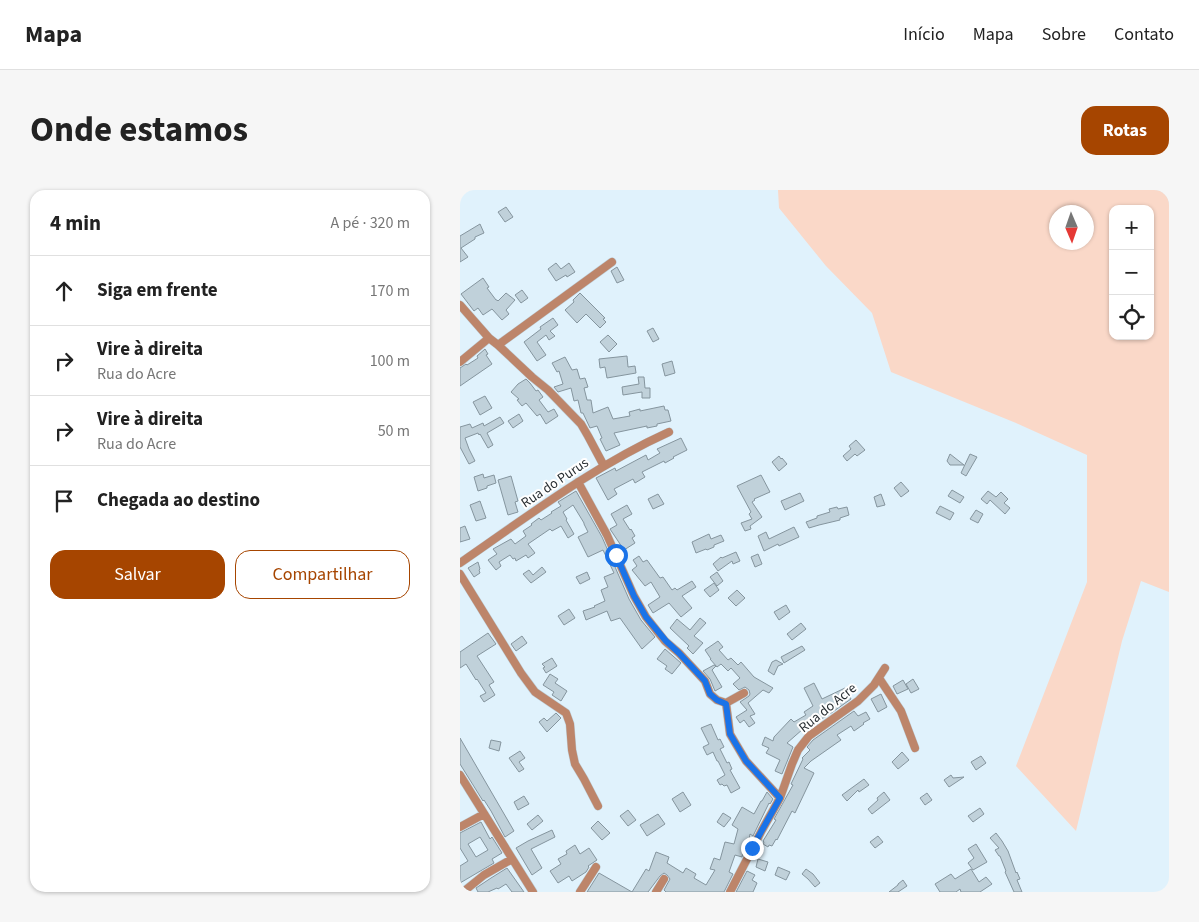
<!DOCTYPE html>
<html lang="pt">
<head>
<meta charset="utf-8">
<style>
	:root { --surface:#fff; --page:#f6f6f6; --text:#222; --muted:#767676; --line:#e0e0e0; --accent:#a64500 }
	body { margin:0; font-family:"Source Sans 3",sans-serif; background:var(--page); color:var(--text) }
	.controls { position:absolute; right:15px; top:15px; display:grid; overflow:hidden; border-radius:10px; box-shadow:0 1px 4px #0004 }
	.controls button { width:45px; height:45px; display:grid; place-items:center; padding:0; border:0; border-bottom:1px solid var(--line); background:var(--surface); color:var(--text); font:25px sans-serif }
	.compass { position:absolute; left:589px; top:15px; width:45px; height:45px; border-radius:50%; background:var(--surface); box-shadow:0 1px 4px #0004; rotate:178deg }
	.stop { position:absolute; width:15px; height:15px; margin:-11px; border:4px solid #1a73e8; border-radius:50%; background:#fff }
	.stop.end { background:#1a73e8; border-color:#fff; box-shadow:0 1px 5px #0008 }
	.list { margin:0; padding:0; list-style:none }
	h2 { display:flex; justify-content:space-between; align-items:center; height:65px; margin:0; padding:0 20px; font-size:21px }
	h2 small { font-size:16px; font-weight:400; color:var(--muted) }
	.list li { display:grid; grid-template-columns:32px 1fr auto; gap:15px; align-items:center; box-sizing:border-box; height:70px; padding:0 20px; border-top:1px solid var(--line) }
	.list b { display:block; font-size:19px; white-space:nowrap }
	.list p { margin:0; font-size:16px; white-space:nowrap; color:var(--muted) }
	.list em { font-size:16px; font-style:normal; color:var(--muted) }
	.actions { display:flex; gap:10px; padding:15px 20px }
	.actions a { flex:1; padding:11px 0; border:1px solid var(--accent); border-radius:15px; text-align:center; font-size:18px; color:var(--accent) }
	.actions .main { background:var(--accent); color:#fff }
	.icon { flex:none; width:28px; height:28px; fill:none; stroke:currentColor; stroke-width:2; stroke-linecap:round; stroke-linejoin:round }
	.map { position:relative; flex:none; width:709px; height:702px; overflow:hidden; border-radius:15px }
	header { display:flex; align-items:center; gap:30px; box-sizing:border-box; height:70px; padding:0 25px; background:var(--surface); border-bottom:1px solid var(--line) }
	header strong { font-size:24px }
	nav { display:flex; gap:28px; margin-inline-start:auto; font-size:18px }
	.intro { display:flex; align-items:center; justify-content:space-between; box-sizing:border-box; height:120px; padding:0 30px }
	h1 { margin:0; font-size:35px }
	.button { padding:12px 22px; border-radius:15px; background:var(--accent); color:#fff; font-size:18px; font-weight:700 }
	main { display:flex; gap:30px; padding:0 30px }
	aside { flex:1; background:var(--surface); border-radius:15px; box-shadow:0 1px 4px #0004 }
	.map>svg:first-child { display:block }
	.green { fill:#fad8c8; fill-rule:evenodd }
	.building { fill:#c0d1da; stroke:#85959e; fill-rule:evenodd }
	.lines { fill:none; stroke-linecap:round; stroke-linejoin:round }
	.minor-casing { stroke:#bfcfd8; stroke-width:9 }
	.minor { stroke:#bd856a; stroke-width:8 }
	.route { stroke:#1a73e8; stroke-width:6 }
	.labels { text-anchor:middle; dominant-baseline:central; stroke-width:4; stroke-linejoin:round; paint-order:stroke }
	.street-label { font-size:14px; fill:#282e32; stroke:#fff }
</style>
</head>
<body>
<header>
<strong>Mapa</strong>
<nav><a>Início</a><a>Mapa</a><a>Sobre</a><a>Contato</a></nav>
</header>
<div class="intro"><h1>Onde estamos</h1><a class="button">Rotas</a></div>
<main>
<aside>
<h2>4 min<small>A pé · 320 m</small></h2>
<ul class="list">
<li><svg class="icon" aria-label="ahead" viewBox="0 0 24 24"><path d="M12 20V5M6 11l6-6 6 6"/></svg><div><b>Siga em frente</b></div><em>170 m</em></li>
<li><svg class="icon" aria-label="right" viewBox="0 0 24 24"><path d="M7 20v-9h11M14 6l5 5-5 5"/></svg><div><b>Vire à direita</b><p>Rua do Acre</p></div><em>100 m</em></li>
<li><svg class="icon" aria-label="right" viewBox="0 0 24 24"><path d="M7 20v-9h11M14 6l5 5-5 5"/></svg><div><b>Vire à direita</b><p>Rua do Acre</p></div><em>50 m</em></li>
<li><svg class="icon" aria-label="arrive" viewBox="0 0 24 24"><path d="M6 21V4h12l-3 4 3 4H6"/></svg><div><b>Chegada ao destino</b></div></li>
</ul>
<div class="actions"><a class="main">Salvar</a><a>Compartilhar</a></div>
</aside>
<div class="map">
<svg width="709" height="702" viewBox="0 0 709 702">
	<rect width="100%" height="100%" fill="#e0f2fc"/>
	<path class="green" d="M318 0H709V402L681 391 662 451 616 641 556 576 627 392V265L556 233 431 182 412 123 366 76 319 18ZM653 19H690V146H653ZM596 22H626V52H596Z"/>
	<path class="building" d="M46 17 53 27 45 32 38 22Z
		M20 34 24 43 15 47V49L1 58 8 67 0 72V46Z
		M96 73 101 79 109 73 115 82 107 87 106 85 96 91 88 79Z
		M157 77 164 90 157 93 151 81Z
		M23 88 29 97 27 98 36 110H37L38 111 46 103 55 110 46 120 49 124 42 130 32 119 23 125 18 118 14 121 1 104Z
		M62 100 68 108 61 113 55 105Z
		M120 103 145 128 143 129 146 132 140 138 126 124 117 133 105 120 114 112 113 110Z
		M93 128 98 135 90 141 95 146 89 150 86 145 77 152 86 165 77 171 64 152 81 139 80 137Z
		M193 138 199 149 193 152 187 141Z
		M148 145 157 154 149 162 140 152Z
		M25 159 28 164 26 165 32 174 0 196V178L6 174 7 175 18 168 17 166Z
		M167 166 168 177 175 176 176 183 147 188 145 177 140 178 139 169Z
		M105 167 112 180 117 179 120 189 125 188 128 197 124 198 127 210H131L133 223 148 217 153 229 170 226 169 222 180 219V221L204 216 205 220H208L211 231 197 234V236L187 238V236L154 243 160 255 146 261 140 249 142 248 137 236 130 238 123 223H121L118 210 114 211 111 198 98 202 94 197 103 194 99 181 97 182 92 173Z
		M212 171 215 183 205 186 202 174Z
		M178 187H184L185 198H190V208H182V202L163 205 162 197 179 194Z
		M66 189 70 193 76 201 78 200 83 207 79 210 88 222 94 219 98 226 86 234 80 224 77 226 66 213 62 216 57 210 59 209 51 202 58 194Z
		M25 206 32 218 20 225 13 212Z
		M59 224 63 231 53 238 48 231Z
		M40 227 44 233 27 243 33 255 28 258 20 244 19 245 18 243 5 248 9 259 15 271 9 274 0 257V237L10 234 12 238 23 233 24 236Z
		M221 248 227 260 213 267 214 268 205 273 204 271 182 282 185 287 175 293 173 289 154 299 157 304 148 310 136 288 155 278 156 281 186 265 188 270 200 263 197 259Z
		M396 250 405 260 397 266 395 264 387 271 383 266 391 259 389 256Z
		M490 264 504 275H490L487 271Z
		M510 264 517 267 506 286 501 283Z
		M319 266 321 269 322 268 327 274 319 281 312 272Z
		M23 284 24 288 34 285 36 293 27 296V298L18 301 14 287Z
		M301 285 310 302 294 309 295 310 292 312 302 327 290 336 291 339 285 341 281 333 292 329 289 324 291 322 277 296Z
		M51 286 58 311 55 312 58 322 48 325 38 290Z
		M441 292 449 301 441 307 434 298Z
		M492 300 504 307 500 313 488 306Z
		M116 301 142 347 169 409 181 430 195 447 182 459 160 428 151 431 147 421 126 430 123 421 135 417 134 416 145 411 141 400 148 397 144 387 154 383 143 360 128 367 118 347 128 342 124 334V333L113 315 103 322 107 329 106 330 114 344 108 348 101 336 92 341 90 339 68 354 75 363 68 368 66 365 56 371 55 368 53 369 50 365 39 372 41 376 36 380 28 370 37 364 33 359 51 349 55 354 66 346 63 341 72 335 71 334 79 328 81 330 92 323 91 322 101 316 98 312Z
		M528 301 536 307 541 302 548 309 544 313 550 318 545 324 530 310 527 314 521 309Z
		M340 303 344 311 325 320 321 311Z
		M198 304 204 314 193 319 188 309Z
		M421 304 425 315 417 317 414 307Z
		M20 311 26 328 16 331 10 315Z
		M167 315 172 324 163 329 170 340 171 339 175 346 172 348 175 353 164 360 150 339 157 335 151 324Z
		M480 316 494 323 490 330 476 323Z
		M377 317 378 319 387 317 389 325 380 328V330L359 335 349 338 346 332 357 328V326L370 322 369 319Z
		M516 320 523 324 518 333 510 329Z
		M5 336 10 349 0 352V338Z
		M334 337 339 347 319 356 318 354 304 361 298 346 306 342 309 349Z
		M249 344 251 349 261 345 264 351 254 355V357L247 360 246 359 236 363 232 352Z
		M276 362 280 371 273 374 272 371 258 381 253 374 261 367 262 368Z
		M298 364 302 374 295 377 291 367Z
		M179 366 183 372 187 370 200 388 203 387 212 400 215 398 217 400 232 391 236 397 222 406 232 418 221 427 209 413 193 423 188 415 200 407 191 392 185 396 172 380 177 376 173 370Z
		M18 372 20 379 19 380 20 383 14 387 8 378Z
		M82 377 86 382 71 393 63 384 69 380 73 385Z
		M127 382 130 389 120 394 116 387Z
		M257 382 263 391 257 396 250 387Z
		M254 393 259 400 250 407 244 400Z
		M277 400 285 408 276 416 268 408Z
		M326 415 330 422 319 430 314 422Z
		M109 419 115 428 104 435 98 426Z
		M240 428 246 433 234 446 243 453 233 464 227 458 229 456 210 438 217 429 230 440Z
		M341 433 346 439 332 450 327 444Z
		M28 443 36 454 17 466 34 492 29 495 35 505 24 512 20 506 26 503 17 489 16 490 6 474 0 478V462Z
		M62 446 67 453 56 461 51 454Z
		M258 451 263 457 259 460 268 470 271 468 278 475 281 472 294 487 313 498 309 503 303 500 288 513 295 524 290 526 295 533 289 537 284 530 280 533 276 527 287 520 280 512 289 506 290 504 289 500 285 497 279 500 273 494 280 488 271 478 268 481 261 474 257 477 250 469H251L245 460Z
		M342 456 345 460 324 473 321 467Z
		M205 459 221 473 212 484 205 479 207 476 197 469Z
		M92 468 97 476 86 483 83 478 85 477 82 474Z
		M316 470 323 474 318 476 314 485 308 481 312 472Z
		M254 475 256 476 252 480 262 497 255 501 250 489 243 481Z
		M90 484 98 489 95 493 107 501 101 511 92 505 94 502 83 495Z
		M453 489 459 499 451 503 446 494Z
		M443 490 448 499 437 504 433 496Z
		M354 493 362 509 385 498 391 509 367 526 357 531 344 540 343 539 327 553 333 557 322 584 315 581 320 570 306 563 309 558 302 555 305 547 313 551 314 547 331 529 334 532 346 525 344 522 353 516 344 498Z
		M421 504 427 517 418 522 411 509Z
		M394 521 398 526 406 522 410 529 403 533 404 534 394 541 391 536 377 545 381 550 351 571 344 578 354 583 335 623 332 621 317 650 316 649 312 656 309 655 308 657 303 654 304 652 303 651 316 630 314 629 333 595 331 594 343 569 342 568 350 560 347 557 353 550Z
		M96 523 101 528 87 542 79 532 84 528 87 531Z
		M251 534 258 550 260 549 264 557 260 559 267 573 269 572 272 579 270 580 280 598 271 603 267 595 264 596 262 594 260 595 257 590 265 585 258 571H257L253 562 247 565 243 557 249 554 241 538Z
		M0 548 54 641 45 647 31 621 24 610 23 611 0 574Z
		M31 550 41 552 39 561 29 558Z
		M60 561 65 568 59 572 64 579 59 582 49 568Z
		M442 562 449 570 438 579 432 572Z
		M521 566 526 573 516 580 511 572Z
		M491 585 493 588 504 587 489 597 484 590Z
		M404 589 409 595 399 602 398 600 387 611 382 605Z
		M223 602 231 615 220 622 212 609Z
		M307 602 313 609 310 614 309 613 293 646 290 644 288 655 285 654 282 667 275 665 269 682 273 684 264 702H206L204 700 210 689 207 685 204 683 200 686 188 702H172L186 679 189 681 196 662 209 667 207 673 223 683 226 678 236 684 234 688 246 695 255 680 250 679 254 668 260 670 265 652 274 654 278 639 272 635 282 617 294 624 301 611H302Z
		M424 602 430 610 412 624 408 619 418 610 417 608Z
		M467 603 472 610 465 615 460 608Z
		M64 606 69 614 58 620 54 612Z
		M520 618 524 624 513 632 508 626Z
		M168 620 176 630 168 636 160 626Z
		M263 623 271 628 264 637 257 632Z
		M198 624 205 634 187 646 180 635Z
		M78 625 83 631 72 640 67 634Z
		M138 631 150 643 142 650 131 638Z
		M21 632 30 649 32 647 42 663 32 669 34 673 0 693V676L8 671 0 658V643ZM20 647 28 660 16 667 8 654Z
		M92 640 95 647 71 659 82 678 72 685 56 658 68 651Z
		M536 643 542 651 548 661 556 683 557 682 560 689 557 690 562 702H554L545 682 546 681 540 666H539L535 660 539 658 530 648Z
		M418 646 423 652 415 658 410 652Z
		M516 654 527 672 513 680 508 673 514 668 508 659Z
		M115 655 120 664 129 658 137 670 128 676 129 677 126 682 112 691 109 686 98 693 90 681 101 674 98 669 107 664 106 661Z
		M298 669 308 672 305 681 296 677Z
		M318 677 330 682 326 690 315 685Z
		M47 678 64 702H52L46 694 38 699 37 698 28 702H18L16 698 31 688Z
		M346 679 353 684 360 693 355 697 348 689 342 684Z
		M511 679 519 692 526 687 532 694 520 702H501L500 699 496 702H480L475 694 491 684 495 689Z
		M287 681 295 685 292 690 297 693 293 702H276Z
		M139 683 172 702H127Z
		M443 690 447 696 438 702H429L438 695V694Z"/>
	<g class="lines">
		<g class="minor-casing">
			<path id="minor" d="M0 115 29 148 38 155 72 187 88 200 121 234 128 246 144 276
				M38 155 152 72
				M0 172 29 148
				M118 292 147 345 174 406 186 427 205 451 219 463 245 491 250 504 257 510 266 513
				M0 373C68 326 134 276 209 242
				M0 384 61 483 75 502 106 523 110 534 112 560 115 574 124 589 138 616
				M419 488 441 521 455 558
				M284 503 266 513 270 544 286 571 320 608
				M0 585 73 702
				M0 637 24 624
				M3 702 24 685 52 669
				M120 702 136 677
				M196 702 204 689
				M270 702 302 640 320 608 332 574 338 560 349 546 398 511 414 495 425 478"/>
		</g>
		<use href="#minor" class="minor"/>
	</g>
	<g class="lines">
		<path class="route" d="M156 365 174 406 186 427 206 451 219 463 245 491 250 504 257 510 266 514 270 544 286 571 320 608 292 658"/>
	</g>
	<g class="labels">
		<g class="street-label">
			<text transform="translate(95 293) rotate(-34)">Rua do Purus</text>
			<text transform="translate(368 518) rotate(-39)">Rua do Acre</text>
		</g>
	</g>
</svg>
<div class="controls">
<button>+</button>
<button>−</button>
<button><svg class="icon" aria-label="locate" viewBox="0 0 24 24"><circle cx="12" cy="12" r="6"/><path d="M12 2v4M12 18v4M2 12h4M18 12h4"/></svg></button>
</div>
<svg class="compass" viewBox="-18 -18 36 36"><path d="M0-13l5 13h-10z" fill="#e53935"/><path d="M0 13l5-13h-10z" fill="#767676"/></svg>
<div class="stop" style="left:156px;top:365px"></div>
<div class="stop end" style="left:292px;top:658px"></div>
</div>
</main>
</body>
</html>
